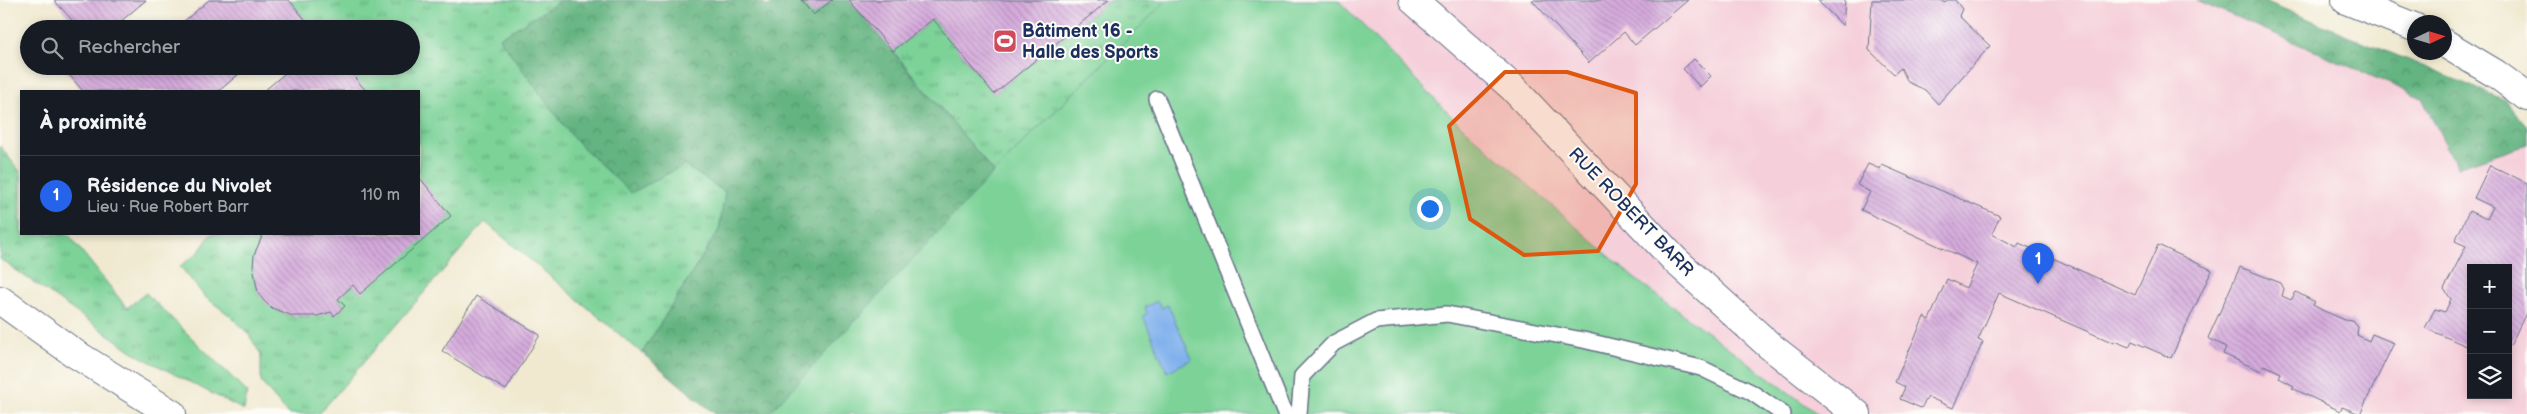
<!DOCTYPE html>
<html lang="fr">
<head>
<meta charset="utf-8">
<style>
	:root { --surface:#171b24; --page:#20242c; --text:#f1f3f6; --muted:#9ea1a6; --line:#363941; --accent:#2563eb }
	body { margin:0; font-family:"Balsamiq Sans",sans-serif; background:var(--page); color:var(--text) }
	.controls { position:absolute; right:15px; bottom:15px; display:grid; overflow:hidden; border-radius:0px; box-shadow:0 2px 8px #0003 }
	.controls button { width:45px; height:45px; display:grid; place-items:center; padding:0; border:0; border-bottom:1px solid var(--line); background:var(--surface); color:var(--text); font:25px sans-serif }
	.compass { position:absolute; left:2407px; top:15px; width:45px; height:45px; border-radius:50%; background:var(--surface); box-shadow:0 2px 8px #0003; rotate:86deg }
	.you { position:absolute; left:1429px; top:208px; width:18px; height:18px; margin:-12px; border:4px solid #fff; border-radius:50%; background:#1a73e8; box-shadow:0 0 0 8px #1a73e833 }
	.badge { display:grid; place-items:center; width:32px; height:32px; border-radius:50%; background:var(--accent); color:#fff; font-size:16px; font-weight:700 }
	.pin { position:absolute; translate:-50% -41px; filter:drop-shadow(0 1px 2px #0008) }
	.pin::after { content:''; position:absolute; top:26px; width:18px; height:15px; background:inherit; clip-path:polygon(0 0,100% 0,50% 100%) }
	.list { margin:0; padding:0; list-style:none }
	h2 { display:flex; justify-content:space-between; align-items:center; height:65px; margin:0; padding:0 20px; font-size:21px }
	h2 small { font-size:16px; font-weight:400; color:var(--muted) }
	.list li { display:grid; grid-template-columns:32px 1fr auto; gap:15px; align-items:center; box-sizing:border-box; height:80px; padding:0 20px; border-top:1px solid var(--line) }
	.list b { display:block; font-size:19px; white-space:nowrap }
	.list p { margin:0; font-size:16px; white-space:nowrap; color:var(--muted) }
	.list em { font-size:16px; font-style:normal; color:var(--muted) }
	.icon { flex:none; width:28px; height:28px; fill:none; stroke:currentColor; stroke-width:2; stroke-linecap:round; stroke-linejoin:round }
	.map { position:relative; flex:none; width:2527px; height:414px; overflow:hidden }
	.search { position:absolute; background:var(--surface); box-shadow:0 2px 8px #0003; left:20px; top:20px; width:400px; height:55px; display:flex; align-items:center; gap:12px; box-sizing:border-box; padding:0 18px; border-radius:28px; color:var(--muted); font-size:19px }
	.panel { position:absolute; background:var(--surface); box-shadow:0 2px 8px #0003; left:20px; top:90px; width:400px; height:145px; border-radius:0px }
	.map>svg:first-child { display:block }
	.built { fill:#f5cfda; fill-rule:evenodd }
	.grass { fill:url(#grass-tufts); stroke:#4b807a }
	.forest { fill:url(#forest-crowns); stroke:#40726f }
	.green { fill:#7bd297; stroke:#4b807a }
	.water { fill:#81b1ec; stroke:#4e70a5 }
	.building { fill:url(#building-back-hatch) }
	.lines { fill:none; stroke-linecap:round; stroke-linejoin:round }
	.lane-casing { stroke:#667086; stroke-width:18 }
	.street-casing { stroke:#667086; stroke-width:30 }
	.lane { stroke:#fff; stroke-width:15 }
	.street { stroke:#fff; stroke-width:28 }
	.marked { fill:#de5710; fill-opacity:0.2; stroke:#de5710; stroke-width:4; stroke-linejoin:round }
	.labels { text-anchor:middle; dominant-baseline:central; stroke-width:4; stroke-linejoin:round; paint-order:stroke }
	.poi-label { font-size:18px; font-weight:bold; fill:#1b2f5e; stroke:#fdfcf7; text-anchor:start }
	.street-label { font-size:18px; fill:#1b2f5e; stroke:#fdfcf7 }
</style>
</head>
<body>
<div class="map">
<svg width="2527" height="414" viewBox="0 0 2527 414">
	<defs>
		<pattern id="grass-tufts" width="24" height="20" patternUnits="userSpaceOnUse" patternTransform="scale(1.25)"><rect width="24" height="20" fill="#7bd297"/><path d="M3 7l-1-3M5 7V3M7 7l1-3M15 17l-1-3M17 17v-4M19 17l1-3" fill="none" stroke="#64ab7e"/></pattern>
		<pattern id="forest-crowns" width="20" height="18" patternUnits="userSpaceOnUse" patternTransform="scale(1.25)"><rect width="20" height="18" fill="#64b480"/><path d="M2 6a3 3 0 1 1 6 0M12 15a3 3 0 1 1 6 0" fill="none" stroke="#52936c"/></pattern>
		<pattern id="building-back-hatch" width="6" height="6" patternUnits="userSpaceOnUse" patternTransform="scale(1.25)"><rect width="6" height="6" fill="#d6abdc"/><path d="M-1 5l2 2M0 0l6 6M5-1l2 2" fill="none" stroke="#ad8cb6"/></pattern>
	</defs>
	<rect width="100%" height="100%" fill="#fdfcf7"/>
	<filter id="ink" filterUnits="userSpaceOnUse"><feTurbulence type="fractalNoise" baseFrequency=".02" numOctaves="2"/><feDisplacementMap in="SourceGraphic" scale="10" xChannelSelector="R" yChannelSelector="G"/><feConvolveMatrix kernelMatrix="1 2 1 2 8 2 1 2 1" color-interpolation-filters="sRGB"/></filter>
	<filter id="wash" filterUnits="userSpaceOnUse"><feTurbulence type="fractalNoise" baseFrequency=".0096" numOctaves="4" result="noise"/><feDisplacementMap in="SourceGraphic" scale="20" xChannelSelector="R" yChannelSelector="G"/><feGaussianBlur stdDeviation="1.12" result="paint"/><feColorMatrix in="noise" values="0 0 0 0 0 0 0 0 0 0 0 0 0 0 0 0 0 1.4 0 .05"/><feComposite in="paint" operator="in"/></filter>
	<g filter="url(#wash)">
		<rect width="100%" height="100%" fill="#f0e9d0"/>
		<path class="built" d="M1338 0H2262L2505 100 2527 126V414H1818L1634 278 1457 122ZM2471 268H2508V395H2471Z"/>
		<path class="grass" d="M289 0H559L554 5 684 164 726 192 719 230 642 353 485 222 319 414H288L261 382V355L248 333 228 314 205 297 180 266 198 253 211 234H263C261 244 253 253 253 266 253 312 293 325 331 312L334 316 345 306 338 299 353 285 451 216 419 177V91H366L345 66H411V29H314Z
			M1110 0H1168L994 172 893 51 933 19 994 94Z
			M0 146 21 173V234H68L127 308 146 293 247 392 244 410 139 356 0 259Z"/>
		<path class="forest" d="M559 0H761L767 7 776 0H849L994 172 769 414H715L642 353 719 230 725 192 684 165 631 193 574 139 499 38 554 5Z
			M2197 0H2262L2505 100 2527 126V144L2457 167 2422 98Z"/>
		<path class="green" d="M1167 0H1338L1457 122 1634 278 1818 414H777L772 410 994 172Z"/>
		<path class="water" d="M1157 301 1162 308 1168 305 1192 359 1167 372 1143 316 1147 313 1145 307Z"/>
		<g id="blocks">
			<path class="building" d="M54 0H146L119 23 124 29H80Z
				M209 0H289L313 29H175Z
				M801 0H832L813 15Z
				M849 0H1109L994 94 933 19 893 51Z
				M1532 0H1688L1635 45 1624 32 1589 63Z
				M1817 0H1845L1843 26Z
				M1872 0H1942L1944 3 1947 0H1955L1962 9 1959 16 1990 46 1938 104 1925 90 1908 82 1901 68 1894 74 1869 50Z
				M1694 59 1711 76 1700 87 1683 69Z
				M70 66H248L219 91H83L66 71Z
				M288 66H345L366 91H264L290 69Z
				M1868 164 1880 169 1882 165 2000 216 1992 234 2017 247 2019 243 2135 295 2158 245 2212 270 2171 358 2132 341 2129 347 2114 341V343L1999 293 1978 340 1983 342 1953 408 1928 397 1921 408 1900 399 1905 387 1895 382 1924 317 1929 320 1947 279 1966 288 1977 264 1861 210 1870 192 1857 185Z
				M2490 165 2527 183V311L2510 346 2508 345V268H2471V348L2425 328 2435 309 2445 312 2451 299 2444 289 2466 246 2455 241 2469 211 2487 219 2493 207 2474 198Z
				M419 177 451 216 360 294 353 285 338 299 345 306 334 316 331 312 317 316H293L272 308 264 301 258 293 253 267 254 255 263 234H419Z
				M2240 267 2281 283 2284 289 2282 296 2291 300 2296 292 2315 302 2313 305 2324 311 2345 320 2353 321 2358 327 2357 335 2369 341 2372 334 2394 343 2360 414 2342 407 2340 411 2292 388 2294 386 2279 378 2281 373 2264 365 2261 371 2223 354 2226 347 2208 338Z
				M476 296 540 335 506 390 442 351Z"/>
		</g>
	</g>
	<g filter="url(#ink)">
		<use href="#blocks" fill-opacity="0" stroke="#667086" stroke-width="1"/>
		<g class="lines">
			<g class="lane-casing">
				<path id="lane" d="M1157 99 1285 414
					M1299 414 1302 376 1334 343 1376 321 1447 314 1583 340 1701 368 1751 392 1783 414"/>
			</g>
			<g class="street-casing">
				<path id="street" d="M1413 0 1512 87 1676 261 1770 346 1857 414
					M2346 0 2414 27
					M2444 43 2496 74 2527 97
					M0 300 74 353 172 414"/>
			</g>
			<use href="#lane" class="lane"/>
			<use href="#street" class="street"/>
		</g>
	</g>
	<path class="marked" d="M1505 72H1567L1636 93V184L1598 251 1524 255 1470 219 1449 126Z"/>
	<defs>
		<g id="stadium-square" transform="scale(1.25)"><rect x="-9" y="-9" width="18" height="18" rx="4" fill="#d1495b" stroke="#fdfcf7"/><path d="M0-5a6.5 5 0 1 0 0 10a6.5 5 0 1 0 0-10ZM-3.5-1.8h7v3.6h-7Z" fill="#fff"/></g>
	</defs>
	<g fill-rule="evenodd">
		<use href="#stadium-square" x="1005" y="41"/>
	</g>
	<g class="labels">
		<g class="poi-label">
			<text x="1022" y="31">Bâtiment 16 -<tspan x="1022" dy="21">Halle des Sports</tspan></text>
		</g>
		<g class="street-label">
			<text transform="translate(1631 212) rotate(46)">RUE ROBERT BARR</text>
		</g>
	</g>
</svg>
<div class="controls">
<button>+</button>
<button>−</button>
<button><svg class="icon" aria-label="layers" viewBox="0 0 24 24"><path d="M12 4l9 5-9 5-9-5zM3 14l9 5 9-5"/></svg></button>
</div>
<svg class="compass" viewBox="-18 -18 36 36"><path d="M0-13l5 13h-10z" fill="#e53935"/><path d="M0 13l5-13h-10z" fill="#9ea1a6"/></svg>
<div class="you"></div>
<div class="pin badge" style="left:2038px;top:284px">1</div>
<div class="search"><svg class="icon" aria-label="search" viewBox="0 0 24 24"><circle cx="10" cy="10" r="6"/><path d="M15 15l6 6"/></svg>Rechercher</div>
<section class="panel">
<h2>À proximité<small></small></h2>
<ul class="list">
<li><span class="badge">1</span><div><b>Résidence du Nivolet</b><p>Lieu · Rue Robert Barr</p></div><em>110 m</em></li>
</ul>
</section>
</div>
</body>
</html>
